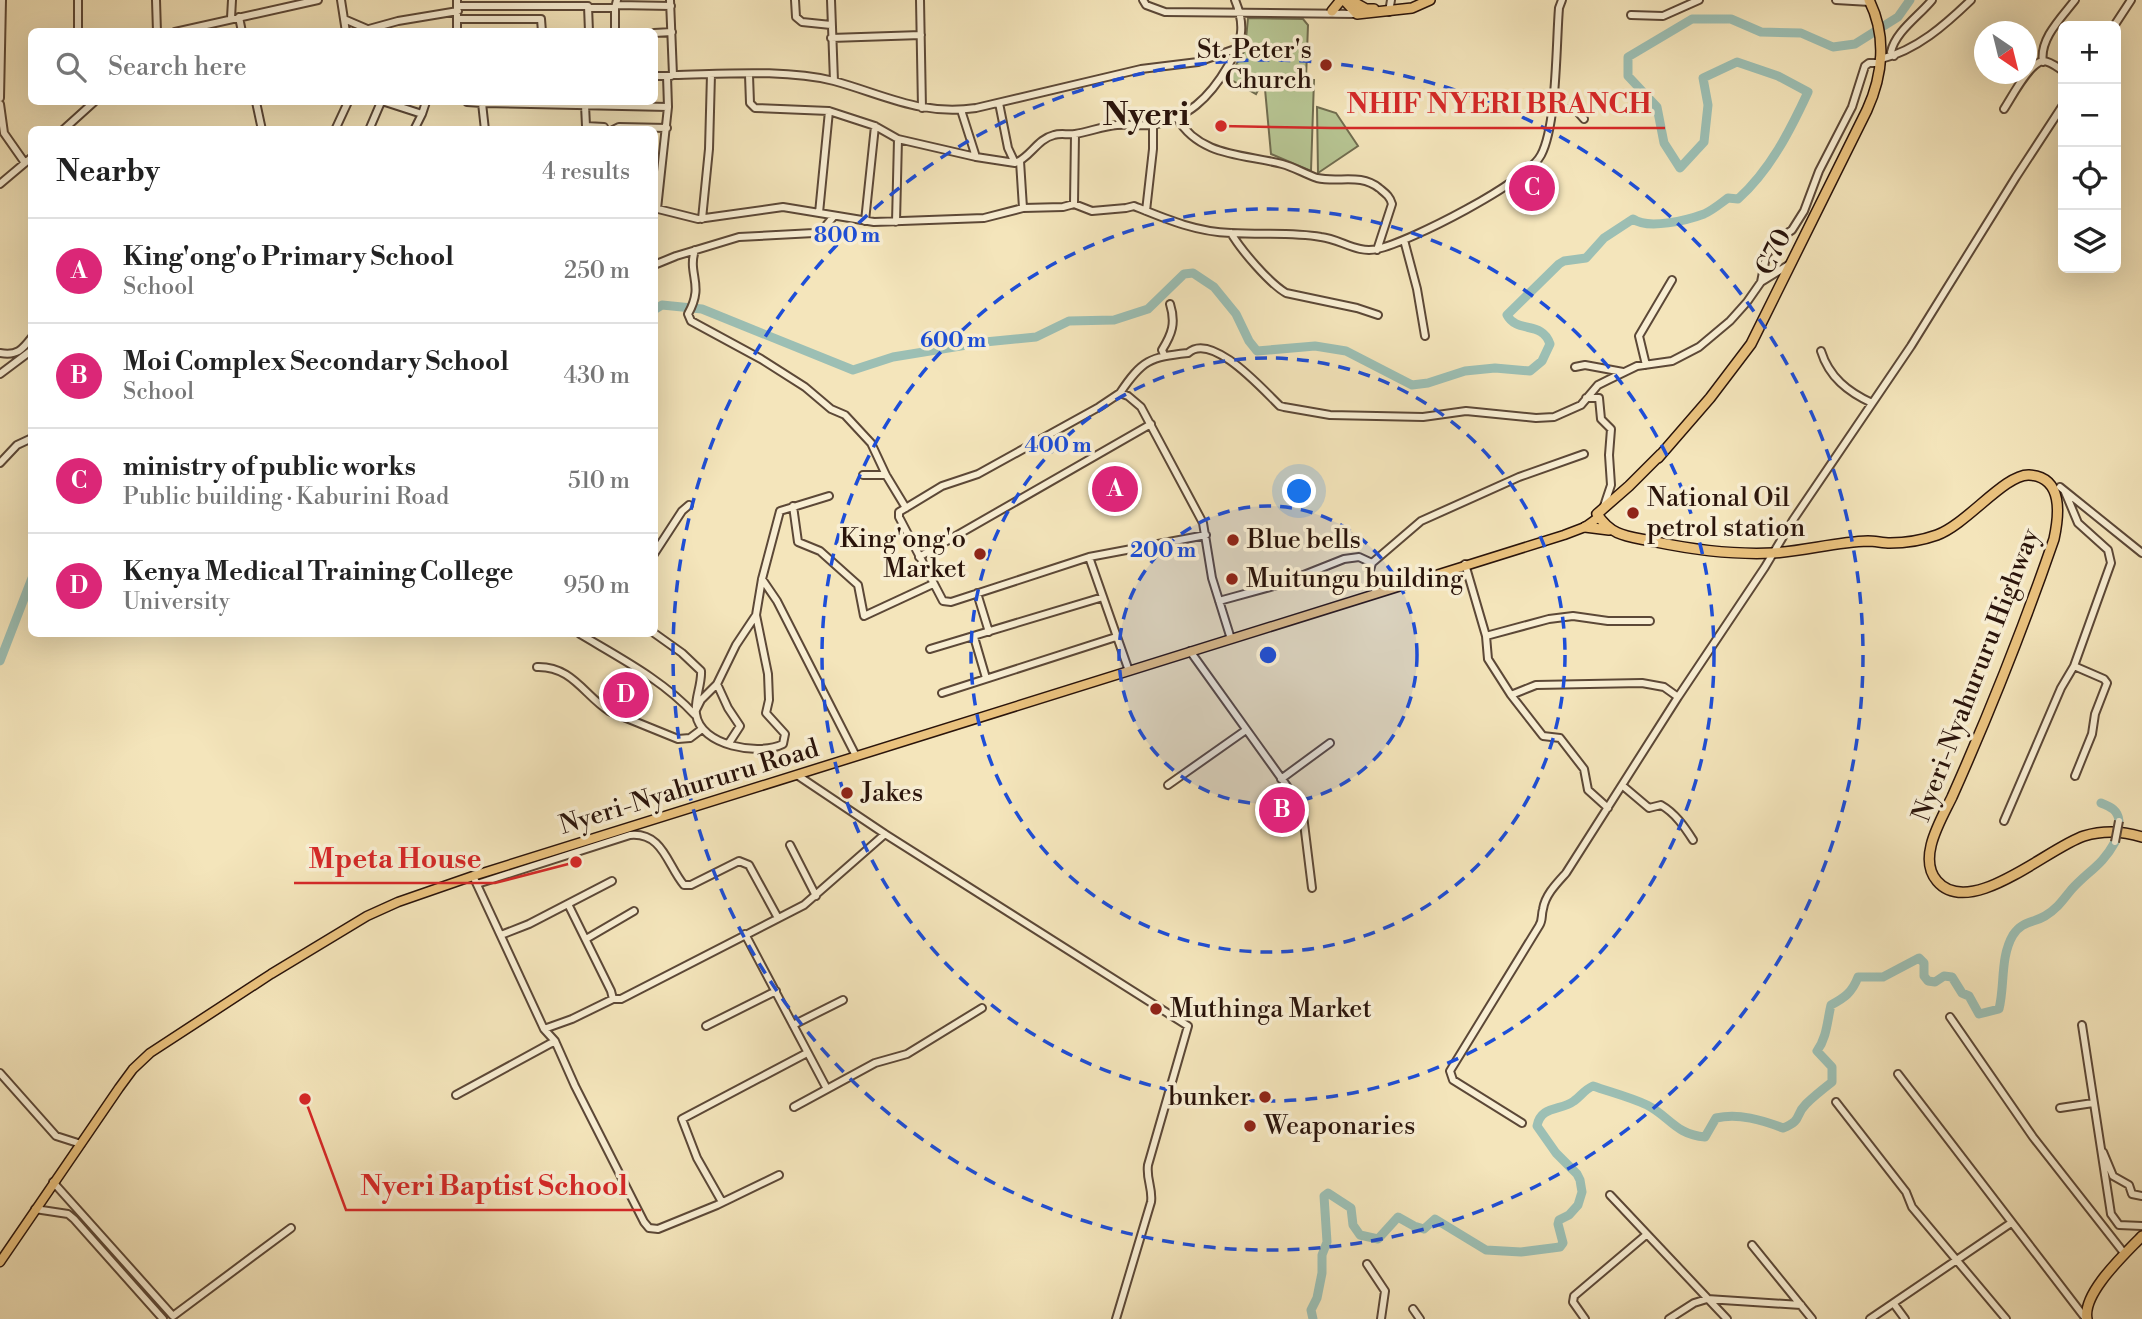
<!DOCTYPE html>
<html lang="en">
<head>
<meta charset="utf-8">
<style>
	:root { --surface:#fff; --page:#f6f6f6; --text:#222; --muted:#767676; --line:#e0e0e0; --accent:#db2777 }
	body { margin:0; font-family:"Libre Bodoni",serif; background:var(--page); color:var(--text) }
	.controls { position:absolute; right:21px; top:21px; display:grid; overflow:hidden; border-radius:10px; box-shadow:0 7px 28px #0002 }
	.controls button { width:63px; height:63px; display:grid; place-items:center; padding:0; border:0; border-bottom:2px solid var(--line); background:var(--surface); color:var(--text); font:35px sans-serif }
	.compass { position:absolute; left:1974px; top:21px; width:63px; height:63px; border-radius:50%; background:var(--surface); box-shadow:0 7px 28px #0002; rotate:145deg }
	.you { position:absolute; left:1300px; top:492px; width:24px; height:24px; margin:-18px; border:5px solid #fff; border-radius:50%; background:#1a73e8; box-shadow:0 0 0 10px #1a73e833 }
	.badge { display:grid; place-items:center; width:46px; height:46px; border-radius:50%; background:var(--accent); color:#fff; font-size:23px; font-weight:700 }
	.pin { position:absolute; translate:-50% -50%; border:4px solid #fff; box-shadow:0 2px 7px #0006 }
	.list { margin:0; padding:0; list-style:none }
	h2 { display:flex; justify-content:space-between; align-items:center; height:91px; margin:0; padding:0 28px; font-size:30px }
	h2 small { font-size:23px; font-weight:400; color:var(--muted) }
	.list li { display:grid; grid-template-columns:46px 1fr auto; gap:21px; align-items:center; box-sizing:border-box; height:105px; padding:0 28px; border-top:2px solid var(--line) }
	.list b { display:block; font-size:26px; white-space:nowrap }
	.list p { margin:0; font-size:23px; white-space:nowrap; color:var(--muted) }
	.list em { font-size:23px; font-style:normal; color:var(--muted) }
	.icon { flex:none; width:38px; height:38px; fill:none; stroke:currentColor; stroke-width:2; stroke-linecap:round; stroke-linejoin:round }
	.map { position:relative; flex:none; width:2142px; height:1319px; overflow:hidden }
	.search { position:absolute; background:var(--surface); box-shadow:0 7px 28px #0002; left:28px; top:28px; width:630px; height:77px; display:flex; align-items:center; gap:18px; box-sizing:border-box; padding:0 24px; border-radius:10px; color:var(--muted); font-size:26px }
	.panel { position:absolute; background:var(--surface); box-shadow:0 7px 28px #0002; left:28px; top:126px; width:630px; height:511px; border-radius:10px }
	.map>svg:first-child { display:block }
	.green { fill:#b7c593; stroke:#706c4f; stroke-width:2 }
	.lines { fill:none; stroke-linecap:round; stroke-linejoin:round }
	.river { stroke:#9cbfb4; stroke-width:9 }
	.minor-casing { stroke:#5c4837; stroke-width:10 }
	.major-casing { stroke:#2a140b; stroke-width:11 }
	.highway-casing { stroke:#2a140b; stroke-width:12 }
	.minor { stroke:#f8eed3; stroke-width:6 }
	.major { stroke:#eac27e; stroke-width:8 }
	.highway { stroke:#eac27e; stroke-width:9 }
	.minor-bridge-casing { stroke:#5c4837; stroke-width:10; stroke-linecap:butt }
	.minor-bridge { stroke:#f8eed3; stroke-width:6 }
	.ring { fill:none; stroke:#1d4ed8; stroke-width:3.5; stroke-dasharray:12 9 }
	.poi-dot { fill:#8f2418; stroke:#f8eed3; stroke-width:2.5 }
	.labels { text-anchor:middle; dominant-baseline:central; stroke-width:7; stroke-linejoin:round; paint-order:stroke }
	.poi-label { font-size:26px; fill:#2a140b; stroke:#f8eed3; text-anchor:start }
	.street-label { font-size:26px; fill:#2a140b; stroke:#f8eed3 }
	.district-label { font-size:33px; font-weight:bold; fill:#2a140b; stroke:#f8eed3 }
	.centre { fill:#1d4ed8; stroke:#f8eed3; stroke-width:3.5 }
	.ring-label { font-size:21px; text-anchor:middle; font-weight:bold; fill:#1d4ed8; stroke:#f8eed3; stroke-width:7; stroke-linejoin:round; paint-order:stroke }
	.leader { fill:none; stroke:#d62828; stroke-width:2.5 }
	.callout-dot { fill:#d62828; stroke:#f8eed3; stroke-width:2.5 }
	.callout-label { font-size:28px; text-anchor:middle; font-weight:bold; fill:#d62828; stroke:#f8eed3; stroke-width:7; stroke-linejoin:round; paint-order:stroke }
</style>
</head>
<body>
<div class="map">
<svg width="2142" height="1319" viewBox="0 0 2142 1319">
	<rect width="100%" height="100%" fill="#f4e5bb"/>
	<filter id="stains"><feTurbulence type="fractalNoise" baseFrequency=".00286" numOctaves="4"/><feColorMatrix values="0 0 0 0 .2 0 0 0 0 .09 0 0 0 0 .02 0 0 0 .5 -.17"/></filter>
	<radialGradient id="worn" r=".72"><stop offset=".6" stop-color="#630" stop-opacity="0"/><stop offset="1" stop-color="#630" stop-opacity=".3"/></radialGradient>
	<path class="green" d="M1248 18 1303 19 1308 25 1306 79 1266 75 1256 94 1228 78 1245 50Z
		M1272 79 1314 80 1311 171 1271 154 1265 89Z
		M1317 107 1336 113 1358 146 1318 173Z"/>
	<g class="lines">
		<path class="river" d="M654 310 662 305 702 309 853 370 893 357 985 342 1036 337 1069 321 1114 320 1148 309 1184 274 1193 273 1214 287 1236 314 1249 341 1257 351 1315 346 1346 351 1412 385 1428 383 1465 371 1495 368 1530 371 1542 361 1550 344C1542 320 1517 334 1507 315L1559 264 1564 261 1586 258 1604 238 1633 219C1648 230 1688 220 1704 214 1713 210 1721 203 1728 198L1738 199C1770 170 1790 131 1808 92L1778 76 1737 62 1703 78 1708 105 1704 142 1680 168 1664 143 1657 107 1628 76V57L1692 19H1731L1761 32 1801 33 1833 47 1855 44 1898 17 1910 0
			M0 661 32 578
			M2101 803C2111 807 2118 810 2119 821
			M1313 1319 1311 1310 1317 1298 1322 1273V1255L1327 1242 1324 1196 1328 1193 1351 1208 1353 1225 1360 1235 1378 1239 1398 1217 1414 1226 1424 1229 1435 1219 1486 1250 1521 1252 1560 1247 1563 1243 1558 1224 1559 1220 1569 1215 1578 1205 1582 1192 1580 1180 1577 1174 1556 1153 1537 1126C1541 1105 1561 1111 1574 1101 1581 1096 1584 1090 1593 1086 1610 1092 1630 1097 1647 1105 1669 1116 1676 1135 1705 1137L1716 1118C1739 1113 1762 1120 1783 1128 1803 1120 1794 1116 1806 1104 1814 1096 1823 1089 1832 1082V1067L1817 1051C1827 1037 1827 1022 1831 1005 1844 998 1852 993 1858 977H1883L1919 958 1924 963V976L1928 981 1935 982 1944 976 1952 977 1962 993 1969 996 1979 1014 1999 1009C2005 985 2000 957 2013 935 2022 921 2033 923 2045 916 2057 909 2063 900 2071 890 2088 871 2102 866 2115 842"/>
		<g class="minor-casing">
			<path id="minor" d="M156 0 157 32
				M341 0 346 32
				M670 0 673 75C724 74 785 69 834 81 885 95 921 116 976 108L1141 69 1198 62 1238 48
				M795 0 796 17 802 22 831 25
				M831 0 834 81
				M920 0 922 108
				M1143 0 1146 5 1165 12 1357 14
				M1836 0 1870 2
				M617 5 671 6
				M457 6H588L589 32
				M589 8H615
				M1389 12 1391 0
				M1631 15 1663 16 1699 0
				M239 17 242 32
				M231 18 232 0
				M344 19 372 31
				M457 19H541L542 32
				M2114 26 2131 0
				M369 29 398 21 458 11
				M78 32V0
				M175 32 318 0
				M457 32V0
				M615 32V8L617 0
				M654 33 672 32
				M831 38 921 35
				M1894 56 1891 52C1895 32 1919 16 1932 0
				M1881 59C1917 50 1945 25 1971 0
				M2043 62C2039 39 2062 17 2075 0
				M749 75 750 103 755 108 829 111 875 126 898 139 976 157 1015 163C1030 158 1037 139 1054 135 1060 133 1068 135 1075 134 1089 132 1103 126 1117 125 1128 124 1139 126 1150 125 1187 120 1210 97 1228 66 1242 42 1246 26 1235 0
				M654 76H671
				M0 98 2 0
				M256 102 262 130
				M385 102 422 114 426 102
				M467 102 482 103 485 130
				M482 102V103L668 107
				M999 103 1008 148 1015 163
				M0 104 4 133 25 163
				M585 105 586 126 604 127
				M1552 108 1576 110 1584 119
				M2004 109C2012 97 2029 63 2043 61 2050 61 2057 67 2063 71
				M961 110 976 157
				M1177 118C1200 157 1244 154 1282 164 1294 167 1305 174 1317 178 1339 183 1360 173 1379 188 1385 193 1390 196 1392 204L1377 250
				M63 130 94 102
				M335 130 348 102
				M369 130 381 102
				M414 130 422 114
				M613 130 619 127 667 128
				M1020 161 1023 208
				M0 184 32 157
				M1074 204 1075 134
				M654 208 698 219 783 207 874 222 984 218 1023 208 1063 207 1074 204 1092 211 1126 208 1134 206C1166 219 1196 232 1231 233 1261 235 1291 232 1321 237 1340 239 1358 254 1377 249 1410 242 1527 182 1541 155 1557 125 1556 44 1559 8L1562 0
				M657 209 668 107 667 76
				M1146 211 1153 149V124
				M819 213 829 111
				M702 219 709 149 711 74
				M865 221 875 126
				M896 222 898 139
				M1231 233C1241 250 1269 283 1286 293L1357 308 1378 315
				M1404 240 1417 289 1425 336
				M695 250C687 275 705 284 688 314L691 321 761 359 805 387 831 409 845 415 871 443 886 475 906 508
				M654 265 676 256 739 237 814 233 824 228 834 216
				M1761 282 1766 257 1773 243 1792 230 1804 211 1819 171 1852 107 1865 66 1869 63H1881
				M1821 351C1829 377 1848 392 1872 403
				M0 353C17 356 22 350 32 337
				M1164 355 1162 350C1172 334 1176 323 1170 304
				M1646 365 1639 336 1672 280
				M1575 367 1585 365 1623 372
				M0 374 32 350
				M1120 393C1142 360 1150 357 1188 353 1212 331 1264 391 1280 406L1284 407 1330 415 1423 417 1466 411 1536 418 1554 417 1581 405 1598 385 1608 380 1637 366 1672 361 1699 347 1730 321 1747 302 1761 282 1790 264
				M1586 398H1599L1601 419 1611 429 1609 455 1611 485 1604 506
				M0 463 17 445 32 438
				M863 475H886
				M2060 487 2142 553
				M793 506 798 542 820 551 858 585 864 616 933 584
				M654 554 682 511 689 505
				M919 557 1151 424
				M1089 557 1206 535
				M1465 564 1486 636 1488 659 1511 695 1536 685 1642 683 1664 687 1678 697
				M762 579 777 601 856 756
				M1376 592 1369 574 1372 563 1421 521 1519 477 1584 454
				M977 593 989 632
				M1219 601 1281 584 1344 559 1359 557 1372 563
				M654 633 682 653 701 671C702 685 694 699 696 714 700 746 759 756 783 744L785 734 766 713 769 700 768 674 756 615 762 579 780 511 829 496
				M580 634C620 658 663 680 695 715
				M1486 636 1549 619 1573 616 1608 621H1650
				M974 637 986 678
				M930 649 1103 597
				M1190 651 1302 807 1312 888
				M2074 666 2104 679 2107 683 2095 714 2092 734 2075 776
				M537 667C572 666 584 695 609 711L678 739 690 738 702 729
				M1129 671 1089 557 951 602 943 601 899 517V512L942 486 978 474 1099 407 1120 393 1128 396 1141 407 1203 523 1212 578 1231 639
				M717 684 728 708 740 726 729 743
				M942 693 1116 637
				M1511 695 1543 736 1560 738 1584 769 1588 790 1608 808
				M696 710 701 700 717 684 736 645 756 615
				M797 775 885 834 1188 1026 1148 1165C1146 1179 1153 1189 1151 1202L1116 1319
				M1281 779 1330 743
				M1168 785 1246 730
				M1623 786 1649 808 1661 805C1675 813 1684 826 1693 840
				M2004 821 2061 688 2074 666 2111 563 2108 550 2078 523 2065 492
				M790 845 816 896
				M473 876 544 1029 555 1041 575 1086 644 1222 649 1228 658 1229 717 1205 779 1175
				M477 884 630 835C663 832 667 865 684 885H691L739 861 749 865 778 918
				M745 934 827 1089
				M501 935 529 924 612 881
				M586 939 634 911
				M613 999H621L804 905 885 834
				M1950 1017 2033 1137 2124 1253
				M793 1025 843 1000
				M2082 1025 2111 1214 2119 1225 2142 1226
				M706 1026 776 991
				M544 1029 572 1019 613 999 611 991 568 904
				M0 1073 56 1136 81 1144
				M1898 1074 2086 1319
				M456 1095 555 1041
				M1836 1102 1906 1192 1912 1207 2006 1319
				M794 1107 875 1063 907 1054 982 1008
				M2060 1108 2093 1103
				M1522 1123 1453 1080 1450 1071 1539 926C1543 920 1541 916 1543 909 1545 895 1557 883 1566 873L1678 697 1765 567 1793 520 1911 346 2016 177 2063 105
				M2103 1152 2113 1176 2129 1185 2132 1194 2142 1196
				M53 1182 173 1316 291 1228
				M1610 1195 1727 1319
				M722 1202 697 1158 682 1119 807 1053
				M35 1209 68 1214 74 1219 163 1319
				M1752 1245 1812 1319
				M1367 1264 1385 1291 1381 1319
				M1894 1304 1905 1319
				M1413 1309 1420 1319
				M1585 1319 1573 1302 1574 1296 1646 1235
				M1669 1319 1694 1303 1707 1299 1801 1305
				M1870 1319 2011 1223"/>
		</g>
		<g class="major-casing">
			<path id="major" d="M0 1262 119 1088 133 1069 150 1053 271 974 367 916 398 902 473 876 1564 535 1585 527 1599 517"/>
		</g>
		<g class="highway-casing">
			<path id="highway" d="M1344 0 1357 14 1412 8 1430 0
				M1350 0 1366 9H1374
				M1332 11 1341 0
				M1661 454 1629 486 1597 514C1613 538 1629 536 1656 542 1695 550 1733 555 1773 553 1805 551 1836 542 1868 541 1875 541 1883 543 1890 543 1904 543 1923 540 1937 535 1967 524 2005 474 2029 475 2064 477 2059 516 2054 539 2024 626 1989 714 1952 797 1941 820 1917 858 1937 881 1970 920 2049 847 2084 836 2104 830 2123 831 2142 837
				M1658 458 1710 398 1751 344 1867 110C1883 75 1887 36 1869 0
				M1585 527 1609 530
				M2087 1319C2082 1293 2125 1254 2142 1236"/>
		</g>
		<use href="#minor" class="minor"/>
		<use href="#major" class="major"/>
		<use href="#highway" class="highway"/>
		<g class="minor-bridge-casing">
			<path id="minor-bridge" d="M2115 842 2119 821"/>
		</g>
		<use href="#minor-bridge" class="minor-bridge"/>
	</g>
	<circle cx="1268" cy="655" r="149" fill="#1d4ed8" fill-opacity=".12"/>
	<g class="ring">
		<circle cx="1268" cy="655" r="149"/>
		<circle cx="1268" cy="655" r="297"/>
		<circle cx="1268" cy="655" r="446"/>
		<circle cx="1268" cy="655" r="595"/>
	</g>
	<g class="poi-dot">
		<circle cx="1326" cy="65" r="7"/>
		<circle cx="1633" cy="513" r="7"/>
		<circle cx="1233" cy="540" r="7"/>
		<circle cx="980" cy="554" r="7"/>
		<circle cx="1232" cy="579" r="7"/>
		<circle cx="847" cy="793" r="7"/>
		<circle cx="1156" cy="1009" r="7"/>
		<circle cx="1265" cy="1097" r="7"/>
		<circle cx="1250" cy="1126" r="7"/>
	</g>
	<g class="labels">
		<g class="poi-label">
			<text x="1312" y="50" text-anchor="end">St. Peter's<tspan x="1312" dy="30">Church</tspan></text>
			<text x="1647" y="498">National Oil<tspan x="1647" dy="30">petrol station</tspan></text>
			<text x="966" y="539" text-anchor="end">King'ong'o<tspan x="966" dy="30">Market</tspan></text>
			<text x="1247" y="540">Blue bells</text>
			<text x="1246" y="579">Muitungu building</text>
			<text x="861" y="793">Jakes</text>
			<text x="1170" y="1009">Muthinga Market</text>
			<text x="1251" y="1097" text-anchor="end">bunker</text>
			<text x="1264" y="1126">Weaponaries</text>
		</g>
		<g class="street-label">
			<text transform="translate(1774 252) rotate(-64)">C70</text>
			<text transform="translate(1976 675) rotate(-69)">Nyeri-Nyahururu Highway</text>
			<text transform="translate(689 787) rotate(-17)">Nyeri-Nyahururu Road</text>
		</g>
		<g class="district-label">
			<text x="1146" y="115">Nyeri</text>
		</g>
	</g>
	<circle cx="1268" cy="655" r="10" class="centre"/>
	<g class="ring-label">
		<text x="847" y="242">800 m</text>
		<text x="953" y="347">600 m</text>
		<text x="1058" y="452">400 m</text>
		<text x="1163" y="557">200 m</text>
	</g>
	<path class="leader" d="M1221 126L1332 128H1665M576 862L495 883H294M305 1099L346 1210H641"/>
	<g class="callout-dot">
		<circle cx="1221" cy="126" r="7"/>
		<circle cx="576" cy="862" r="7"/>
		<circle cx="305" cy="1099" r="7"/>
	</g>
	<g class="callout-label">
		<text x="1499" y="113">NHIF NYERI BRANCH</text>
		<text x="395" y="868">Mpeta House</text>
		<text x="494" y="1195">Nyeri Baptist School</text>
	</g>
	<rect width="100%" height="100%" filter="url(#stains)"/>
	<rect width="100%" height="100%" fill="url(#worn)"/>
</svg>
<div class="controls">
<button>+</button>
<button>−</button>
<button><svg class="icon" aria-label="locate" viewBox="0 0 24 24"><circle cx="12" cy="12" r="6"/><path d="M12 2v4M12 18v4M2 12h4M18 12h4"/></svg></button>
<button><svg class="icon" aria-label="layers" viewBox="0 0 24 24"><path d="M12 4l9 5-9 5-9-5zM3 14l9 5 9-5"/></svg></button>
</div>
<svg class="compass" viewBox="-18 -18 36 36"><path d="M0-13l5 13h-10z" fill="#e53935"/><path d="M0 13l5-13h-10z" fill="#767676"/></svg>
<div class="you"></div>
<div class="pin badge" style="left:1115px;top:489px">A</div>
<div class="pin badge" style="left:1282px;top:810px">B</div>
<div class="pin badge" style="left:1532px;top:188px">C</div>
<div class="pin badge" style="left:626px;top:695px">D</div>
<div class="search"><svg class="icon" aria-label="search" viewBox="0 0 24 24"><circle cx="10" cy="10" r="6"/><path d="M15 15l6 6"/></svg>Search here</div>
<section class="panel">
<h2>Nearby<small>4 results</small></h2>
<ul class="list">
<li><span class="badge">A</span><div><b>King'ong'o Primary School</b><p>School</p></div><em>250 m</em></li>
<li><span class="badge">B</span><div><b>Moi Complex Secondary School</b><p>School</p></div><em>430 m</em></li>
<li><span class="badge">C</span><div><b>ministry of public works</b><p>Public building · Kaburini Road</p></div><em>510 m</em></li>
<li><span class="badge">D</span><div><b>Kenya Medical Training College</b><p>University</p></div><em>950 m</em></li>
</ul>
</section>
</div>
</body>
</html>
